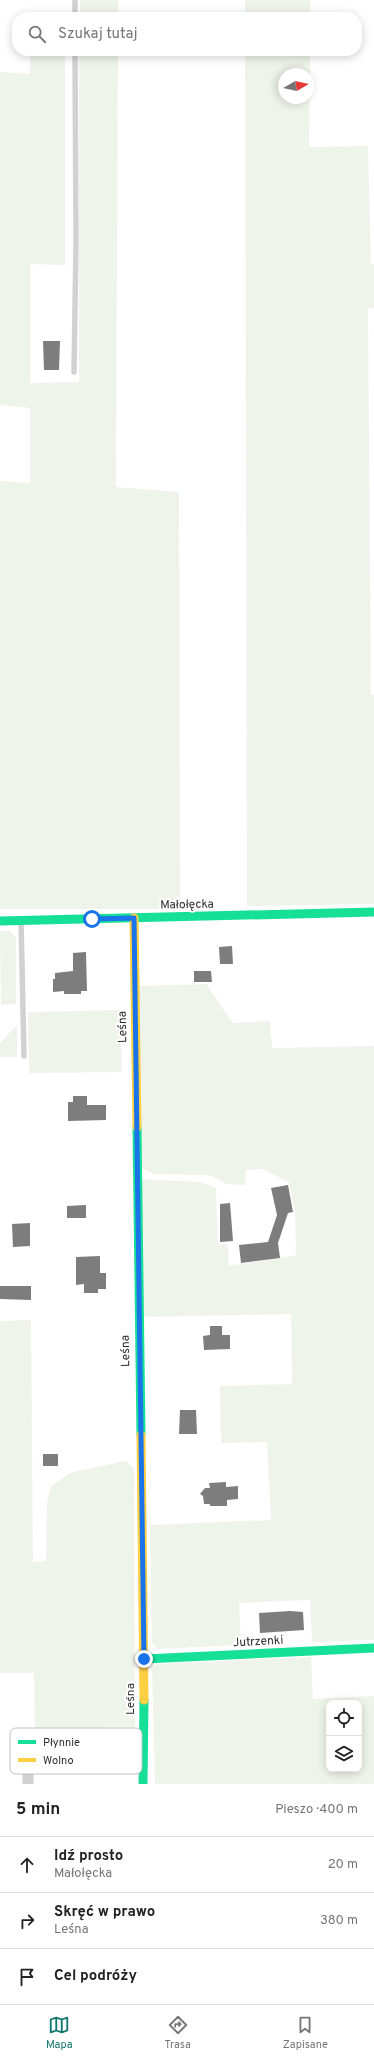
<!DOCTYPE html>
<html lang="pl">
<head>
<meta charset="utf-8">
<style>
	:root { --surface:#fff; --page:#f2f2f2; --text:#222; --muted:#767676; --line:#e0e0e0; --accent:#0f766e }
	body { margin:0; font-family:Overpass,sans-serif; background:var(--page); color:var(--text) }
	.controls { position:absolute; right:12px; bottom:12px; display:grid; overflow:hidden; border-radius:8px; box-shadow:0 2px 10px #0003 }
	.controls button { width:36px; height:36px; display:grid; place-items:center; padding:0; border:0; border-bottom:1px solid var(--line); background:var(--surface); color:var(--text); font:20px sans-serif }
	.compass { position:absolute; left:278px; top:68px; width:36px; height:36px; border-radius:50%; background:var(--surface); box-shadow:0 2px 10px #0003; rotate:81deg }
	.stop { position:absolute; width:12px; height:12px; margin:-9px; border:3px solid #1a73e8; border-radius:50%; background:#fff }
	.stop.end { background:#1a73e8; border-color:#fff; box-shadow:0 1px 4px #0008 }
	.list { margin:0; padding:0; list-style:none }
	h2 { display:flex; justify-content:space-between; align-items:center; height:52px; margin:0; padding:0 16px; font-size:17px }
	h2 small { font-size:13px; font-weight:400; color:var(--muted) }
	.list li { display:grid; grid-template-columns:26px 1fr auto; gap:12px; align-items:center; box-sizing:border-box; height:56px; padding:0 16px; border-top:1px solid var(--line) }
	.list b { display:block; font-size:15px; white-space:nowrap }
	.list p { margin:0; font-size:13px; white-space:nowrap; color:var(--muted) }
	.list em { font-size:13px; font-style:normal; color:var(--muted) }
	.icon { flex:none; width:22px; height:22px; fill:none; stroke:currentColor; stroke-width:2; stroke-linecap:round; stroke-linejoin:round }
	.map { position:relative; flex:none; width:374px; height:1784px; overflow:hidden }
	.search { position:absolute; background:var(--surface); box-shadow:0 2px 10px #0003; left:12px; right:12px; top:12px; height:44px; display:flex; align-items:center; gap:10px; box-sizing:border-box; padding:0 14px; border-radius:16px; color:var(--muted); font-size:15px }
	.sheet { height:220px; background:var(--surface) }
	nav { display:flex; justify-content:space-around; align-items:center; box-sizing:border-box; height:56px; border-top:1px solid var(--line); background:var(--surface); font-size:11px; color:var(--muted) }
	nav a { display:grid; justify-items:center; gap:2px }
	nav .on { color:var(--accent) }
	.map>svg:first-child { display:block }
	.green { fill:#eff4ea; fill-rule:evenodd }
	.building { fill:#7d7d7d }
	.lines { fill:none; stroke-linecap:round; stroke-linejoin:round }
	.lane { stroke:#d1d1d1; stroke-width:5.5 }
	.street { stroke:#d1d1d1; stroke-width:11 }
	.fast { stroke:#16e098; stroke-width:9 }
	.slow { stroke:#ffcf43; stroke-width:9 }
	.route { stroke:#1a73e8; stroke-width:5 }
	.labels { text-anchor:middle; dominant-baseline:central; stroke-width:4; stroke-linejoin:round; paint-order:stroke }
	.street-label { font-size:12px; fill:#2c2c2c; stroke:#fff }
	.key { fill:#fff; stroke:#c0c0c0; stroke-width:1 }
	.key-label { font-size:11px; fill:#2c2c2c }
</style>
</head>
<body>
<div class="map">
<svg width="374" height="1784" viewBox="0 0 374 1784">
	<rect width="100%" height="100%" fill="#fff"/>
	<path class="green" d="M80 0H118V17H80Z
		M245 0H310V17H245Z
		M30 51H65V265L30 264V383L79 382V51H118L116 487 179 492 180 909H0V481L30 483V408L0 405V72L30 74Z
		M245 51H310L309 147 368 146 371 264H374V308L368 309 371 695 374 694V904L247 906ZM284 74H308V98H284Z
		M0 931H10L16 938V1004L1 1005Z
		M206 984 233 1023 270 1021 272 1048 374 1046V1640L312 1642 310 1600 239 1603 241 1645 158 1649 152 1643 150 1525 271 1520 267 1442 221 1443 220 1386 292 1384 291 1314 147 1317 143 1315 140 1179 199 1182 216 1188 218 1245 228 1244 229 1266 296 1255 295 1214 289 1182 262 1169 246 1170 245 1185 227 1184 209 1175 154 1174 141 1168 139 986Z
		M120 1010 122 1072 29 1073 28 1012Z
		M17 1025V1057H0V1043Z
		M31 1320 33 1562 46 1561 47 1503 51 1486 72 1472 126 1461 134 1468 135 1727 35 1728 34 1673H0V1321Z
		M311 1657 313 1699 374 1696V1784H155L152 1670 157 1664ZM329 1703H359V1769H329Z"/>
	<path class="building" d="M43 341H60L59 370H44Z
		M232 946 233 964H220L219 947Z
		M86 952 87 991H81V994H64V991L53 992V979H55V973L73 971V953Z
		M194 971H211L212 982H194Z
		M73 1096H87V1105H106V1120L68 1121V1102H73Z
		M288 1185 293 1212 288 1213 278 1243 280 1258 241 1263 239 1245 268 1242 277 1215 271 1188Z
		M230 1203 233 1241 220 1242V1204Z
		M86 1205V1218H67V1206Z
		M30 1223V1246L13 1247 12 1224Z
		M100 1256V1273H106V1289H98V1293H84V1284L76 1285V1257Z
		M0 1286H31V1300L0 1299Z
		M210 1326H222V1335H230V1349L204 1350 203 1336 210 1335Z
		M180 1410H196L197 1434H179Z
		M43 1454H58V1466H43Z
		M226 1482V1487L238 1486V1499L227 1500V1506H210V1504H204L203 1496 200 1494 205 1488H210L209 1483Z
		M290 1611 303 1612 304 1630 260 1633 259 1613Z"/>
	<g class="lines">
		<path class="lane" d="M75 0V17
			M74 372 76 243 75 51
			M21 920 24 1056"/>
		<path class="street" d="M28 1784V1763"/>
		<path class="fast" d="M0 921 374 912
			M137 1127 141 1435
			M144 1659 374 1648
			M143 1784 144 1700"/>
		<path class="slow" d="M134 918 137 1127
			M141 1435 144 1700"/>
	</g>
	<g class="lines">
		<path class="route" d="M92 919 134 918 144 1659"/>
	</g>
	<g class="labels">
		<g class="street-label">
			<text transform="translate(187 905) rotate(-1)">Małołęcka</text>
			<text transform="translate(123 1027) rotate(-91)">Leśna</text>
			<text transform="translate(126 1351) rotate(-91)">Leśna</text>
			<text transform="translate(258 1642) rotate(-3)">Jutrzenki</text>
			<text transform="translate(131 1699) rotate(-90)">Leśna</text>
		</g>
	</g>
	<rect x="10" y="1728" width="132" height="46" rx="6" class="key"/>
	<rect x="18" y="1740" width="18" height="4" fill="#16e098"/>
	<rect x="18" y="1758" width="18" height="4" fill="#ffcf43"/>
	<g class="key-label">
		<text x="43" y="1746">Płynnie</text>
		<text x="43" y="1764">Wolno</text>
	</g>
</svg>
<div class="controls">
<button><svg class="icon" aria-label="locate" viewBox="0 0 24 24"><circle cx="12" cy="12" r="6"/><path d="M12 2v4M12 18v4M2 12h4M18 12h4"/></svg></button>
<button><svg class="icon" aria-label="layers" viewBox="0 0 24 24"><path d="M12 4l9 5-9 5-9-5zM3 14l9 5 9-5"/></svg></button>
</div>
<svg class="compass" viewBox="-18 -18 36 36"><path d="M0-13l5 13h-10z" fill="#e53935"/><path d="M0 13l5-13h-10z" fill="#767676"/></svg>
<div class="stop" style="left:92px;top:919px"></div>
<div class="stop end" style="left:144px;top:1659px"></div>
<div class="search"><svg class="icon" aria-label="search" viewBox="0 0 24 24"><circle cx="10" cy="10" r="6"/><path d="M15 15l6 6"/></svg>Szukaj tutaj</div>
</div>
<section class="sheet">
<h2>5 min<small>Pieszo · 400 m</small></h2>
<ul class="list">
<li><svg class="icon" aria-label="ahead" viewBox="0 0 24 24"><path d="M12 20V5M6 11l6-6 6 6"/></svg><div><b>Idź prosto</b><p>Małołęcka</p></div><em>20 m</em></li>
<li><svg class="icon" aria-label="right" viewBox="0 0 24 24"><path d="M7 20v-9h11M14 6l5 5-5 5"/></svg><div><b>Skręć w prawo</b><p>Leśna</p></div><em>380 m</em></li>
<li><svg class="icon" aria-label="arrive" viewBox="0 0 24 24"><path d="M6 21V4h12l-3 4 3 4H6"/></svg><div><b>Cel podróży</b></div></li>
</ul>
</section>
<nav>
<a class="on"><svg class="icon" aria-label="map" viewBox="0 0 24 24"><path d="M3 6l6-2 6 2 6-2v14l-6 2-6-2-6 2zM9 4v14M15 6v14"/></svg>Mapa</a>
<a><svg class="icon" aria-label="directions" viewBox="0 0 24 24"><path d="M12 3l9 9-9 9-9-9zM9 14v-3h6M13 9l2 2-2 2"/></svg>Trasa</a>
<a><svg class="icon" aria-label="saved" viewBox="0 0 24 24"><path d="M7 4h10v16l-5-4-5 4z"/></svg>Zapisane</a>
</nav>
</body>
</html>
